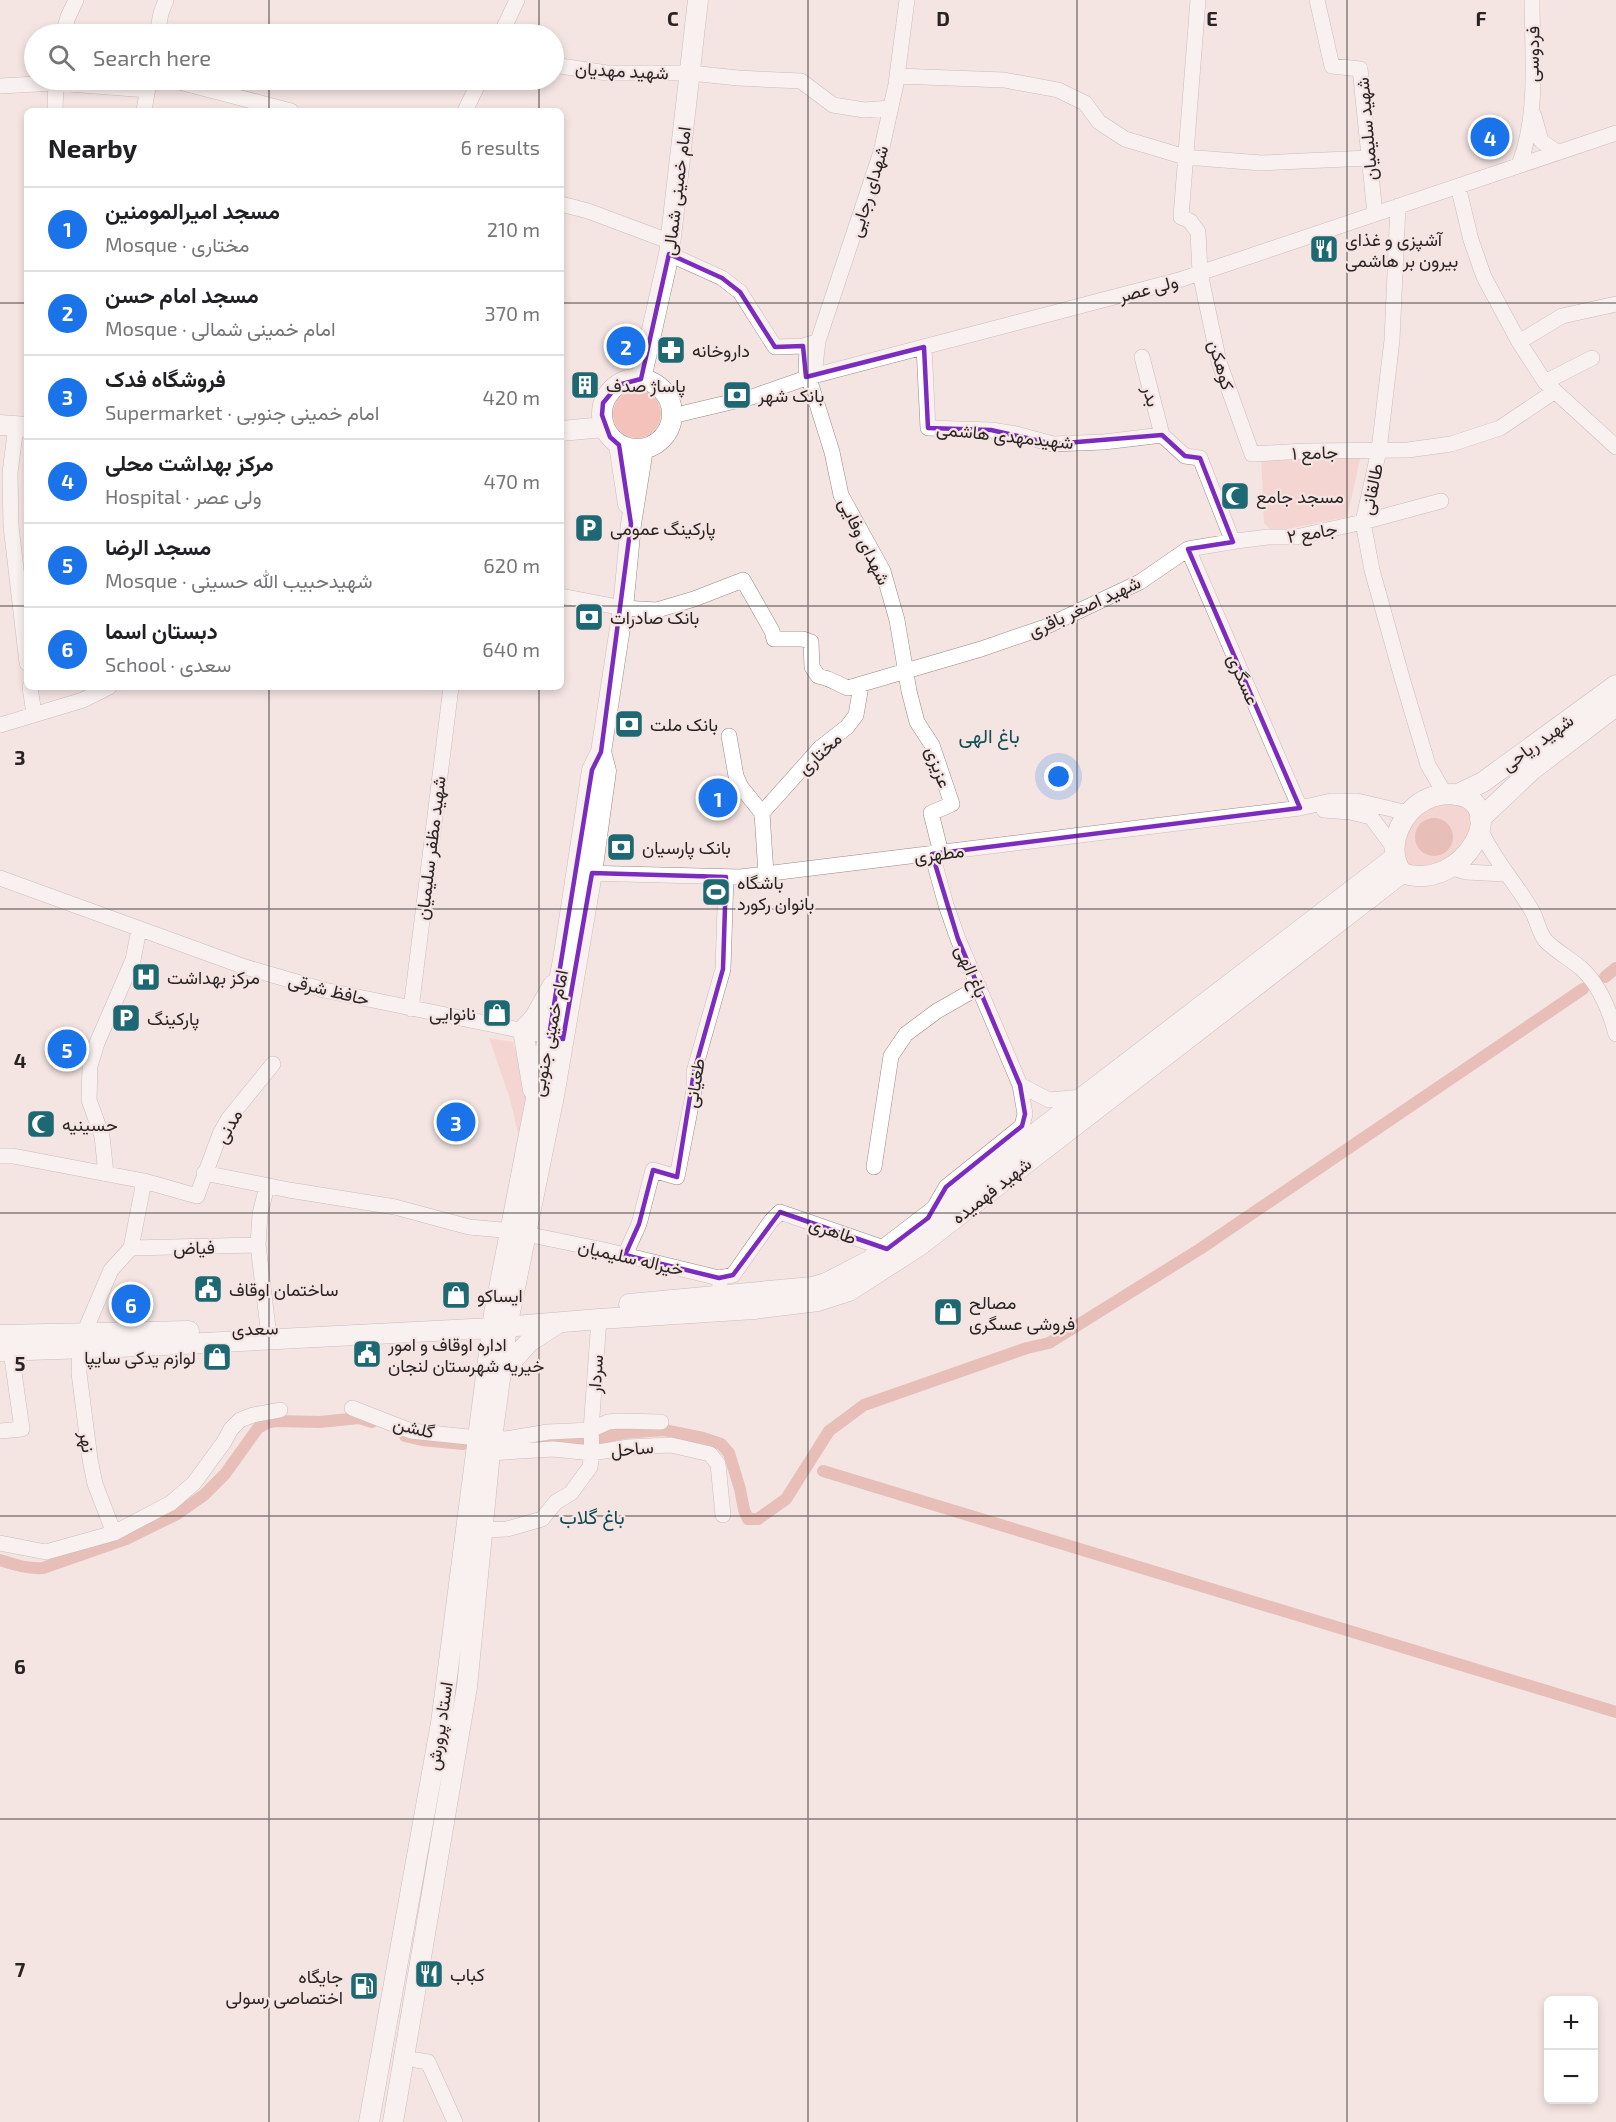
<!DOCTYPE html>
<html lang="en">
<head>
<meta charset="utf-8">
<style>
	:root { --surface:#fff; --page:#f6f6f6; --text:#202124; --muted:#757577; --line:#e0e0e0; --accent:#1a73e8 }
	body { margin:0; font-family:"Exo 2",Vazirmatn,sans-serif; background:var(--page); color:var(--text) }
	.controls { position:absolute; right:18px; bottom:18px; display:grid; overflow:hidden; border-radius:9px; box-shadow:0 3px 9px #0003 }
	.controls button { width:54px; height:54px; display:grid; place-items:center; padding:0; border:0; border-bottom:2px solid var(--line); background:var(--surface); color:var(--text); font:30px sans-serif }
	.you { position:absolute; left:1059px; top:777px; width:21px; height:21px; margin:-15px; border:4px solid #fff; border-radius:50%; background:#1a73e8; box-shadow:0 0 0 9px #1a73e833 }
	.badge { display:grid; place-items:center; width:39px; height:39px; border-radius:50%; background:var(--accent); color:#fff; font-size:20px; font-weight:700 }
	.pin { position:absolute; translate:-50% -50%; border:3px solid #fff; box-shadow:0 2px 6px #0006 }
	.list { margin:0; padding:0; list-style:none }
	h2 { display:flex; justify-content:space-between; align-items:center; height:78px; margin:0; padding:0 24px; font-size:26px }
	h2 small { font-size:20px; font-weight:400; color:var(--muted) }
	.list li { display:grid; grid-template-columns:39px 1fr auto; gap:18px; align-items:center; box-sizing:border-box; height:84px; padding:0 24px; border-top:2px solid var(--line) }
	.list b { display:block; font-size:22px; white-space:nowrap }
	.list p { margin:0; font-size:20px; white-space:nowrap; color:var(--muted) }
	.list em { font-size:20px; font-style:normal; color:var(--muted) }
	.icon { flex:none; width:33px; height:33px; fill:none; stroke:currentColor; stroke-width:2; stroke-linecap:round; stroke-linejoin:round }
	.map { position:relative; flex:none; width:1616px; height:2122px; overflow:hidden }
	.search { position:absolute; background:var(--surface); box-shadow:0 3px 9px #0003; left:24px; top:24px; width:540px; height:66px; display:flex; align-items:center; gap:15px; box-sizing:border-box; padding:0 21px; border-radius:33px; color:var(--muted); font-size:22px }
	.panel { position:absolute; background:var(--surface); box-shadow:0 3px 9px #0003; left:24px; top:108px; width:540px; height:582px; border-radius:9px }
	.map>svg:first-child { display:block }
	.green { fill:#f4c2bb }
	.water { fill:#d78f84 }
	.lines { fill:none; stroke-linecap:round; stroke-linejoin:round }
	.canal { stroke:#d78f84; stroke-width:12 }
	.minor-casing { stroke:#978a87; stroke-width:16 }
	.major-casing { stroke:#978a87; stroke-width:21 }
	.minor { stroke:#fff; stroke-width:15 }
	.major { stroke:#fff; stroke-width:20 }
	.marked { fill:none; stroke:#7b2cbf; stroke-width:4.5; stroke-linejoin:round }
	.grid { fill:none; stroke:#292423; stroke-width:1.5; stroke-opacity:0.55 }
	.labels { text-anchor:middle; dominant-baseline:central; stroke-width:4.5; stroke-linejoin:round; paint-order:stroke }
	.street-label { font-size:18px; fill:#292423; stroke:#f4e5e3 }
	.poi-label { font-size:18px; fill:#292423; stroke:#f4e5e3; text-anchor:start }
	.neighbourhood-label { font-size:20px; fill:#0f4c54; stroke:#f4e5e3 }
	.grid-label { font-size:20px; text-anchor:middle; font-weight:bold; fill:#292423; stroke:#f4e5e3; stroke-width:4.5; stroke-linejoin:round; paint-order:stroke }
</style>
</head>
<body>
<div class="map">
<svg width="1616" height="2122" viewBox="0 0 1616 2122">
	<rect width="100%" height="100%" fill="#f4e5e3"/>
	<path class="green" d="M613 414a24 24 0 1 1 48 0a24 24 0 1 1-48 0Z
		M1364 443 1347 517 1273 532 1264 523 1261 456Z
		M1467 801 1475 826 1457 859 1405 870 1402 830 1419 808Z
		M489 1038 513 1042 530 1103 522 1151 510 1099Z"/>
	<path class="water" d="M1415 837a19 19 0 1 1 38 0a19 19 0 1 1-38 0Z"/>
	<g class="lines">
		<path class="canal" d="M1605 977 1616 968
			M405 1436 422 1440 463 1444
			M526 1443 574 1439 589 1440 624 1433 664 1430 703 1438 721 1444 729 1453 740 1489 744 1510 748 1519H758L786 1499 829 1431 864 1405 1027 1348 1049 1343 1200 1249 1583 989
			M823 1471 1616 1712
			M0 1560C15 1565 28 1569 43 1568L126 1539 177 1514 204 1495 225 1474 258 1428 267 1423 275 1421 320 1422 359 1418 372 1422"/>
		<g class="minor-casing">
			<path id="minor" d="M1198 0 1181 217 1190 221 1198 232 1200 273 1219 362 1252 454 1305 451 1408 450 1451 444 1500 428 1555 391
				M1317 0 1332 66 1360 69 1375 214
				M63 34 68 17 76 0
				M157 34 161 13 166 0
				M501 34 517 0
				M554 65 607 73H690L738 78 801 81 833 105 864 110 891 108
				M897 76 1004 80 1058 90 1085 103 1099 122 1125 139 1185 157 1261 163 1368 158
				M172 80 291 111
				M0 86 56 83 148 90
				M55 111 56 80
				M144 111 149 80
				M465 111 480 80
				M1534 116 1541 141 1557 152
				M1519 165C1539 115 1532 53 1532 0
				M1458 186 1471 240 1484 277 1519 342 1545 382 1616 447
				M561 204 588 211 671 242
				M1398 206 1392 340 1379 450 1363 522 1372 570 1402 678 1428 765 1445 794
				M669 254 722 278 740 292 775 347 803 346 812 343
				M1519 342 1562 316 1616 304
				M803 346 807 350 806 369 832 452 841 495 883 571 897 620 909 691 917 722 932 745 952 804 931 813 941 853
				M924 347 928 428 991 430 1016 434 1053 444 1104 442 1162 435
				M1142 357 1162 435 1185 456 1200 458 1233 542
				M815 366 818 341 881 152 896 84 907 0
				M1545 382 1592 358
				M672 416 752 397 809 377 1179 280 1616 133
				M16 426 10 473 11 526 27 663
				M1188 549 1300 808
				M561 596 623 608 657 610 694 599 743 580 772 631 774 639H803L811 642 812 667 818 676C833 679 835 683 848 688L981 649 1045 627 1140 582 1188 549 1236 541 1268 537H1296L1363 522 1441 501
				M30 687 34 714
				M0 725 83 700 109 687
				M729 736 736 776 741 787 762 813 766 874
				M1324 810 1350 812 1371 817 1394 848
				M762 813 820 748 847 727 856 715 861 686
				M1480 829C1493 859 1516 883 1532 911 1537 920 1539 932 1545 940 1555 951 1571 959 1582 969 1599 985 1610 1012 1616 1034
				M932 854 946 905 958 939 1020 1085 1025 1114 1022 1126 946 1187 934 1208
				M1450 867 1466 872 1505 874
				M583 873 740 877 1211 819 1300 808 1331 801H1357L1408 813
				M0 878 245 967 324 990 558 1038
				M411 1009 451 687
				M1020 1085 1049 1100 1083 1097
				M0 1156H13L144 1181 197 1196 220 1134 229 1118 273 1064
				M874 1167 891 1056 906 1034 937 1011 979 987
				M204 1173 289 1190 395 1207 469 1227 512 1231
				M106 1174 102 1136 89 1100 90 1066 97 1043 133 960 139 929
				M267 1186 260 1214 258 1245 268 1328
				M526 1234 604 1250 719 1278 721 1295
				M131 1248 258 1245
				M625 1255 639 1224 653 1170 677 1177 694 1090V1072L723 969 726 877
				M719 1278 733 1275 771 1221 780 1212 887 1249
				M84 1333 111 1270 131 1248 144 1181
				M80 1349 79 1373 90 1459 95 1484 114 1533
				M352 1408 411 1431 478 1438
				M0 1431 22 1429 11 1351
				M492 1438 506 1439 548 1432 591 1430 608 1422 618 1421 661 1422
				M490 1453 553 1449 592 1453 629 1447 671 1445 710 1454 718 1464 723 1515
				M483 1530 507 1529 542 1519 556 1502 571 1493 590 1467 592 1453 591 1430 599 1319
				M0 1543 46 1552 114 1533 171 1503 194 1483 224 1442 231 1429 240 1420 253 1415 280 1410
				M416 2060 428 2062 455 2122"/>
		</g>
		<g class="major-casing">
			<path id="major" d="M641 379 669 254 698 0
				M602 414a35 35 0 1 1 70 0a35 35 0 1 1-70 0Z
				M0 425 27 427
				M561 431 604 427
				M619 445 628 504
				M1452 794C1515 800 1464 894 1402 873 1394 862 1393 850 1396 837 1404 810 1424 794 1452 794Z
				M1456 795 1483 782 1616 685
				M1480 819 1532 770 1616 706
				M533 1090 523 1030 535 1017 553 985
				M629 1304 812 1287 826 1283 869 1261 1394 858
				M0 1335 189 1331
				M0 1351 145 1346 492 1328 599 1319 754 1309 818 1301 849 1291 919 1246 1402 873
				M501 1373 529 1342 557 1324
				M369 2122 441 1723 494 1314 563 960 592 770 601 752 623 608 631 524 643 449
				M393 2122 467 1687 490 1453 507 1327 554 1096 592 873 606 771 601 752"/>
		</g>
		<use href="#minor" class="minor"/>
		<use href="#major" class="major"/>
	</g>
	<path d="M0 0H1616V2122H0ZM669 254 722 278 740 292 775 347 803 346 806 377 924 347 928 428 991 430 1053 444 1162 435 1185 456 1200 458 1233 542 1188 549 1300 808 932 854 958 939 1020 1085 1025 1114 1022 1126 946 1187 928 1218 887 1249 780 1212 733 1275 719 1278 625 1255 639 1224 653 1170 677 1177 694 1072 723 969 726 877 592 873 563 1039 549 1036 592 770 601 752 631 524 619 445 610 437 602 415 603 403 618 385 641 379Z" fill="#f4e5e3" fill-opacity=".55" fill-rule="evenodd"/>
	<path class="marked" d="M669 254 722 278 740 292 775 347 803 346 806 377 924 347 928 428 991 430 1053 444 1162 435 1185 456 1200 458 1233 542 1188 549 1300 808 932 854 958 939 1020 1085 1025 1114 1022 1126 946 1187 928 1218 887 1249 780 1212 733 1275 719 1278 625 1255 639 1224 653 1170 677 1177 694 1072 723 969 726 877 592 873 563 1039 549 1036 592 770 601 752 631 524 619 445 610 437 602 415 603 403 618 385 641 379Z"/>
	<path class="grid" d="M269 0V34M539 0V34M808 0V2122M1077 0V2122M1347 0V2122M269 80V111M539 80V111M0 303H27M561 303H1616M0 606H27M561 606H1616M269 687V2122M539 687V2122M0 909H1616M0 1213H1616M0 1516H1616M0 1819H1616"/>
	<defs>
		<g id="restaurant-square" transform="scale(1.5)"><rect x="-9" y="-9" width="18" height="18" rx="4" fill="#1d6872" stroke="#f4e5e3"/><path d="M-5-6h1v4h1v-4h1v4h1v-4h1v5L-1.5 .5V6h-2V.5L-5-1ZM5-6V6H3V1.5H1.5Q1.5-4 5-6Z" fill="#fff"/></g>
		<g id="pharmacy-square" transform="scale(1.5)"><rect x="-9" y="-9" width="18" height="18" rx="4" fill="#1d6872" stroke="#f4e5e3"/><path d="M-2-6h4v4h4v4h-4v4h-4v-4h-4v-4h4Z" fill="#fff"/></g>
		<g id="building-square" transform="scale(1.5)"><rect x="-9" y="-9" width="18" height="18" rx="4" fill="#1d6872" stroke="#f4e5e3"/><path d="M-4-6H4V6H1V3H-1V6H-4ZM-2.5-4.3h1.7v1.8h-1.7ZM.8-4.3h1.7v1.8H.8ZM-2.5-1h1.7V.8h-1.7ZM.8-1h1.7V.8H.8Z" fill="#fff"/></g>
		<g id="bank-square" transform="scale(1.5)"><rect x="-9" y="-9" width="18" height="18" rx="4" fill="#1d6872" stroke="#f4e5e3"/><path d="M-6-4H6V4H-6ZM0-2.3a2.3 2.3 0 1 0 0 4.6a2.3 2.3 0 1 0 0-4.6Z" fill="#fff"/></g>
		<g id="mosque-square" transform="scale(1.5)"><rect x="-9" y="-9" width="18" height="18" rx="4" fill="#1d6872" stroke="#f4e5e3"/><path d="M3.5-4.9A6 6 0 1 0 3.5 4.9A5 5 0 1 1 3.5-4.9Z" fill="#fff"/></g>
		<g id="parking-square" transform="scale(1.5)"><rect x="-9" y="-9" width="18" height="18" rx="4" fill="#1d6872" stroke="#f4e5e3"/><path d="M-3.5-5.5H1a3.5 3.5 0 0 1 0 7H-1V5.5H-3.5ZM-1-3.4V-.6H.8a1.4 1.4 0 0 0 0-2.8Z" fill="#fff"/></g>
		<g id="stadium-square" transform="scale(1.5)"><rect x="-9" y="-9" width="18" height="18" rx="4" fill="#1d6872" stroke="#f4e5e3"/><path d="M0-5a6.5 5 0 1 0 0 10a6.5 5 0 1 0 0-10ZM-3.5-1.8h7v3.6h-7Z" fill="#fff"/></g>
		<g id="hospital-square" transform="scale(1.5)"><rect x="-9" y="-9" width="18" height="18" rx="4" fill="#1d6872" stroke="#f4e5e3"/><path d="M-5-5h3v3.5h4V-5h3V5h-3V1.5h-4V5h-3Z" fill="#fff"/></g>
		<g id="shop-square" transform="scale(1.5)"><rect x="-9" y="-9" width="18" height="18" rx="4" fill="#1d6872" stroke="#f4e5e3"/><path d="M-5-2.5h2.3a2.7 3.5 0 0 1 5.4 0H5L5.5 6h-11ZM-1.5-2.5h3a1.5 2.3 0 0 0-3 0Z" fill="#fff"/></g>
		<g id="civic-square" transform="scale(1.5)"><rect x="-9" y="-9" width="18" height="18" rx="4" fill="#1d6872" stroke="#f4e5e3"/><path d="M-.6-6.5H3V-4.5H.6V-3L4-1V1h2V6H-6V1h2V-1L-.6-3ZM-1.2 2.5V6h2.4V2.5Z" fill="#fff"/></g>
		<g id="fuel-square" transform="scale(1.5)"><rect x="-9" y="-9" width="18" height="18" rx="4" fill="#1d6872" stroke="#f4e5e3"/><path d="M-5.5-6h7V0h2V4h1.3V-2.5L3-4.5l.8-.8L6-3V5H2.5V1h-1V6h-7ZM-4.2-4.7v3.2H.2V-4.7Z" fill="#fff"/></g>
	</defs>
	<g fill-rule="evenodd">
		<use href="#restaurant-square" x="1324" y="249"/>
		<use href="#pharmacy-square" x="671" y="350"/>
		<use href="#building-square" x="585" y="385"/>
		<use href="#bank-square" x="737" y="395"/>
		<use href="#mosque-square" x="1235" y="496"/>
		<use href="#parking-square" x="589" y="528"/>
		<use href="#bank-square" x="589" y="617"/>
		<use href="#bank-square" x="629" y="724"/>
		<use href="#bank-square" x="621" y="847"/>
		<use href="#stadium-square" x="716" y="892"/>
		<use href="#hospital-square" x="146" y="977"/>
		<use href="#shop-square" x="497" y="1013"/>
		<use href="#parking-square" x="126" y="1018"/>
		<use href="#mosque-square" x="41" y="1124"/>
		<use href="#civic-square" x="208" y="1289"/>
		<use href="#shop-square" x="456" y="1295"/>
		<use href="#shop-square" x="948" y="1312"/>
		<use href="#civic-square" x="367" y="1354"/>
		<use href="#shop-square" x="217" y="1357"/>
		<use href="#restaurant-square" x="429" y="1974"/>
		<use href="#fuel-square" x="364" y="1986"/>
	</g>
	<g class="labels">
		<g class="street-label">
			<text transform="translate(1532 54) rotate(-89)">فردوسی</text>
			<text transform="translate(622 70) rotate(3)">شهید مهدیان</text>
			<text transform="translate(1366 129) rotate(-95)">شهید سلیمیان</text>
			<text transform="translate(676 191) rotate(-83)">امام خمینی شمالی</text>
			<text transform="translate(868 191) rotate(-73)">شهدای رجایی</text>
			<text transform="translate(1148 288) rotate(-15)">ولی عصر</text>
			<text transform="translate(1222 365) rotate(74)">کوهکن</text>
			<text transform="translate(1152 396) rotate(75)">بدر</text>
			<text transform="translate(1005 435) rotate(6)">شهیدمهدی هاشمی</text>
			<text transform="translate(1315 452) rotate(-2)">جامع ۱</text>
			<text transform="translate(1371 489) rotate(-78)">طالقانی</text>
			<text transform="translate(1312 532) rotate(-10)">جامع ۲</text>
			<text transform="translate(865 541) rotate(64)">شهدای وفایی</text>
			<text transform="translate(1084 606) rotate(-25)">شهید اصغر باقری</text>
			<text transform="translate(1244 679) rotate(67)">عسگری</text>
			<text transform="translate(1537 742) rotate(-36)">شهید ریاحی</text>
			<text transform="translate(819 753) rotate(-43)">مختاری</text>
			<text transform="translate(939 767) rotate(70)">عزیزی</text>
			<text transform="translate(430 848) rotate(-83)">شهید مظفر سلیمیان</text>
			<text transform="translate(939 853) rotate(-7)">مطهری</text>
			<text transform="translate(972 971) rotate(67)">باغ الهی</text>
			<text transform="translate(329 989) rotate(14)">حافظ شرقی</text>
			<text transform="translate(549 1033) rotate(-79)">امام خمینی جنوبی</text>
			<text transform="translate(694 1083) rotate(-81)">طغیانی</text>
			<text transform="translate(228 1126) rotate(-60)">مدنی</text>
			<text transform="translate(991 1190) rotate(-38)">شهید فهمیده</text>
			<text transform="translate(833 1230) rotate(19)">طاهری</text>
			<text transform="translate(194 1247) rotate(-1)">فیاض</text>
			<text transform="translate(631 1257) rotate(13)">خیراله سلیمیان</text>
			<text transform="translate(255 1328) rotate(-2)">سعدی</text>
			<text transform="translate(595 1374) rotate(-86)">سردار</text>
			<text transform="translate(414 1427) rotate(13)">گلشن</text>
			<text transform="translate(88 1442) rotate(82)">نهر</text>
			<text transform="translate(632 1448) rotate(-5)">ساحل</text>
			<text transform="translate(439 1726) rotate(-81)">استاد پرورش</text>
		</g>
		<g class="poi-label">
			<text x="1345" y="239">آشپزی و غذای<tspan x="1345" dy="21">بیرون بر هاشمی</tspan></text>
			<text x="692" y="350">داروخانه</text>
			<text x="606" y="385">پاساژ صدف</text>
			<text x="758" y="395">بانک شهر</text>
			<text x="1256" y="496">مسجد جامع</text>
			<text x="610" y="528">پارکینگ عمومی</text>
			<text x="610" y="617">بانک صادرات</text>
			<text x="650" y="724">بانک ملت</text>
			<text x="642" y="847">بانک پارسیان</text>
			<text x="737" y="882">باشگاه<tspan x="737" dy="21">بانوان رکورد</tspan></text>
			<text x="167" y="977">مرکز بهداشت</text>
			<text x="476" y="1013" text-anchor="end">نانوایی</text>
			<text x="147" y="1018">پارکینگ</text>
			<text x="62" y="1124">حسینیه</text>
			<text x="229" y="1289">ساختمان اوقاف</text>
			<text x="477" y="1295">ایساکو</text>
			<text x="969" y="1302">مصالح<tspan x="969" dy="21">فروشی عسگری</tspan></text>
			<text x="388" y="1344">اداره اوقاف و امور<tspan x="388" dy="21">خیریه شهرستان لنجان</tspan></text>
			<text x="196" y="1357" text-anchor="end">لوازم یدکی سایپا</text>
			<text x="450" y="1974">کباب</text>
			<text x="343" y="1976" text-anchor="end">جایگاه<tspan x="343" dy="21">اختصاصی رسولی</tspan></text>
		</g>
		<g class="neighbourhood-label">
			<text x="989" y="735">باغ الهی</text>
			<text x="592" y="1516">باغ گلاب</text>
		</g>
	</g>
	<g class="grid-label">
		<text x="673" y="26">C</text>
		<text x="943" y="26">D</text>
		<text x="1212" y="26">E</text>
		<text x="1481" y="26">F</text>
		<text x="20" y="765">3</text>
		<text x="20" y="1068">4</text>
		<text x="20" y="1371">5</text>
		<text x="20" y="1674">6</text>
		<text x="20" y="1977">7</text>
	</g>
</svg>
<div class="controls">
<button>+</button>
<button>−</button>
</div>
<div class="you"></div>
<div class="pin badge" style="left:718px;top:798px">1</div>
<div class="pin badge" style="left:626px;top:346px">2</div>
<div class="pin badge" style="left:456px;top:1122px">3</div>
<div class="pin badge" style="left:1490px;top:137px">4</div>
<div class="pin badge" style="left:67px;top:1049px">5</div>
<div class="pin badge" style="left:131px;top:1304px">6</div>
<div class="search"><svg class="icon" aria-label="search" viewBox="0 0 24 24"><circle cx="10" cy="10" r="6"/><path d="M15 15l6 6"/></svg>Search here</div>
<section class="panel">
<h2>Nearby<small>6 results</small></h2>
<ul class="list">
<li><span class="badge">1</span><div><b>مسجد امیرالمومنین</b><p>Mosque · مختاری</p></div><em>210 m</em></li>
<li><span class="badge">2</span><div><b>مسجد امام حسن</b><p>Mosque · امام خمینی شمالی</p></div><em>370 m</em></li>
<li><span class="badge">3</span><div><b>فروشگاه فدک</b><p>Supermarket · امام خمینی جنوبی</p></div><em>420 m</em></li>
<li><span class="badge">4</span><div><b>مرکز بهداشت محلی</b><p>Hospital · ولی عصر</p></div><em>470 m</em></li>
<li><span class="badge">5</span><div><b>مسجد الرضا</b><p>Mosque · شهیدحبیب الله حسینی</p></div><em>620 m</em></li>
<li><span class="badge">6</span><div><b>دبستان اسما</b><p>School · سعدی</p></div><em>640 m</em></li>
</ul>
</section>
</div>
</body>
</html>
